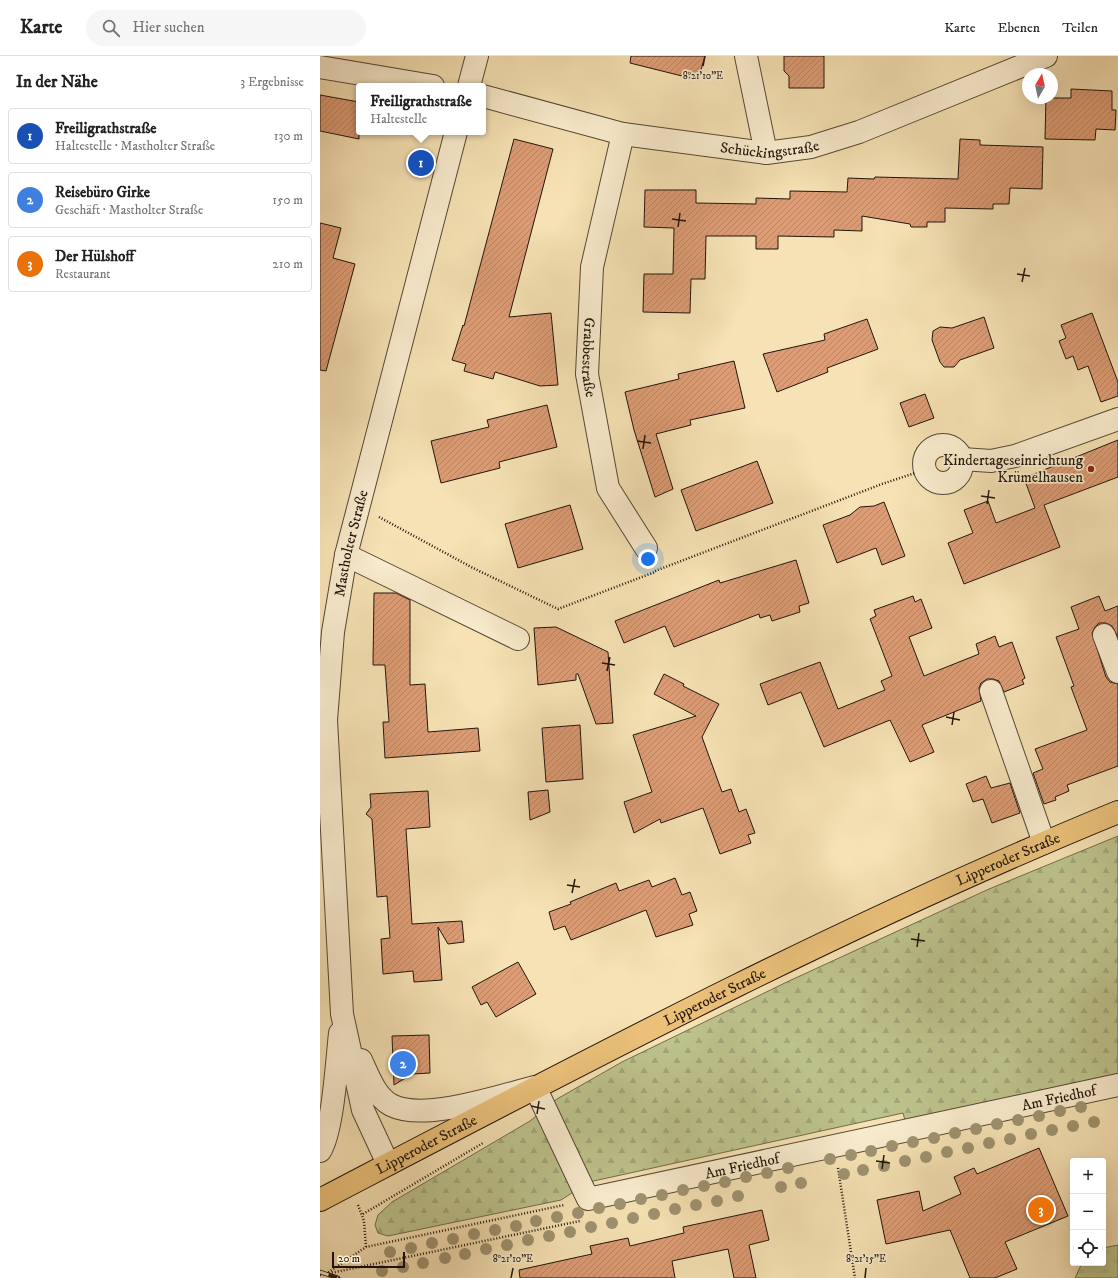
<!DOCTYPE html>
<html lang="de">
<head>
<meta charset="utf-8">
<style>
	:root { --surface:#fff; --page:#f6f6f6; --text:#202124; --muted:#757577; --line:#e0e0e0; --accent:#2563eb }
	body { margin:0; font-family:"IM FELL DW Pica",serif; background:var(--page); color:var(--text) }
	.controls { position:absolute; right:12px; bottom:12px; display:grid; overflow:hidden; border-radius:4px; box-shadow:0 4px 16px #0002 }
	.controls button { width:36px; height:36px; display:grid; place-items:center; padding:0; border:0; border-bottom:1px solid var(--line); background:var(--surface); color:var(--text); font:20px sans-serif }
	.compass { position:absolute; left:702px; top:12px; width:36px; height:36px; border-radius:50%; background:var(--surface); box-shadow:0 4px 16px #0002; rotate:9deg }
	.scale { position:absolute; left:12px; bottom:10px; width:73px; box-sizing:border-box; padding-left:4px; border:2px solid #21150c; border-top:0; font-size:11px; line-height:14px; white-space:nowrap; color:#21150c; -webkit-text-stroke:3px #f9ecce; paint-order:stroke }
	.you { position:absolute; left:328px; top:503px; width:14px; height:14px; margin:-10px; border:3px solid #fff; border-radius:50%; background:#1a73e8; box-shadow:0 0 0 6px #1a73e833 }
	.badge { display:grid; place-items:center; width:26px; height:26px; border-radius:50%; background:var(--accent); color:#fff; font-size:13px; font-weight:700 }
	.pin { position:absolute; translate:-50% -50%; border:2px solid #fff; box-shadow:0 1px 4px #0006 }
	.popup { position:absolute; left:36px; top:27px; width:130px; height:52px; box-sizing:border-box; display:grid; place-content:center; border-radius:4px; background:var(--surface); filter:drop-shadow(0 1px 3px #0005); font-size:13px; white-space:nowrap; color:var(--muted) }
	.popup b { font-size:15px; color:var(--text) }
	.popup::after { content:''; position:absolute; left:50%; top:100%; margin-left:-8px; border:8px solid transparent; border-top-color:var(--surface) }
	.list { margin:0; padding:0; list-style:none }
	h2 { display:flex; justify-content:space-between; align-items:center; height:52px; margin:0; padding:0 16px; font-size:17px }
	h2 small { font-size:13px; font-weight:400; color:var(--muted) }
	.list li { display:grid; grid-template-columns:26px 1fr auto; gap:12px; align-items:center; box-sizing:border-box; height:56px; margin:0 8px 8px; padding:0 8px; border:1px solid var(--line); border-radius:4px }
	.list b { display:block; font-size:15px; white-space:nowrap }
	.list p { margin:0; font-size:13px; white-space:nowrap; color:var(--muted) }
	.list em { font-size:13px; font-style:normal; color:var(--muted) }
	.icon { flex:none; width:22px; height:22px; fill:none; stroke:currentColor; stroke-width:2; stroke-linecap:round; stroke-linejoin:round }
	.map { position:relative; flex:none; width:798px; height:1222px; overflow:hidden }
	header { display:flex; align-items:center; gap:24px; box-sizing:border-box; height:56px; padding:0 20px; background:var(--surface); border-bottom:1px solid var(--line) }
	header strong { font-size:19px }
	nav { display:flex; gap:22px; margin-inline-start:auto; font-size:14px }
	.search { width:280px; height:36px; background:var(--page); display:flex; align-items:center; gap:10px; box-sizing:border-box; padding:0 14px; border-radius:22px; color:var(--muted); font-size:15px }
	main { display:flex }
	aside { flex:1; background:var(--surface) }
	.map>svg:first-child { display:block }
	.grass { fill:url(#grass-tufts); stroke:#6f6c4c }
	.forest { fill:url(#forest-firs); stroke:#6f6c4c }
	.building { fill:url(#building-hatch); stroke:#21150c }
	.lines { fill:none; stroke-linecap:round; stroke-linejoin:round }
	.minor-casing { stroke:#564836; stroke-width:24 }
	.major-casing { stroke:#21150c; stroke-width:24 }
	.path { stroke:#21150c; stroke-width:2.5; stroke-dasharray:1 2; stroke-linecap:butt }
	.minor { stroke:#f9ecce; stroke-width:22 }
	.major { stroke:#ebc17a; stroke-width:22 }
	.rail-casing { stroke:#21150c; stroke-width:4.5 }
	.rail { stroke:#f9ecce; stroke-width:3; stroke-dasharray:9; stroke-linecap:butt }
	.tree { fill:#9f9370 }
	.ticks { fill:none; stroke:#21150c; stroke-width:1.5 }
	.poi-dot { fill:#8f2418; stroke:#f9ecce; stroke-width:1.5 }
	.labels { text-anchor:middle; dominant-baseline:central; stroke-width:3.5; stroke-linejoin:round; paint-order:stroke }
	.street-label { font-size:15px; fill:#21150c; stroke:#f9ecce }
	.poi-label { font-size:15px; fill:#21150c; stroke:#f9ecce; text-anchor:end }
	.ticks-label { font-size:10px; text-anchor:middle; fill:#21150c; stroke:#f9ecce; stroke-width:3.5; stroke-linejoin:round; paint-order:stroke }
</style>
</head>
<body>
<header>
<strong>Karte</strong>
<div class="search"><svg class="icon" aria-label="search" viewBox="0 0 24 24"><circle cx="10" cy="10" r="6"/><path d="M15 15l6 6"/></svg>Hier suchen</div>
<nav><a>Karte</a><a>Ebenen</a><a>Teilen</a></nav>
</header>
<main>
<aside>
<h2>In der Nähe<small>3 Ergebnisse</small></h2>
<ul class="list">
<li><span class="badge" style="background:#1a4fb4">1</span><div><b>Freiligrathstraße</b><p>Haltestelle · Mastholter Straße</p></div><em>130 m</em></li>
<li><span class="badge" style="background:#3f7fe0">2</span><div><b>Reisebüro Girke</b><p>Geschäft · Mastholter Straße</p></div><em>150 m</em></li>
<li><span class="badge" style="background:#e8710a">3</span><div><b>Der Hülshoff</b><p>Restaurant</p></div><em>210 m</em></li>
</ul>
</aside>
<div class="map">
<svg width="798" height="1222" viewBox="0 0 798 1222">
	<defs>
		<pattern id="grass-tufts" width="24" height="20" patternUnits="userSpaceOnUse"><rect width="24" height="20" fill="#bdc38c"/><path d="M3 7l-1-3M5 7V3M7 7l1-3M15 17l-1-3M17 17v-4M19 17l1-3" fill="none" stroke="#a2a778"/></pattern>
		<pattern id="forest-firs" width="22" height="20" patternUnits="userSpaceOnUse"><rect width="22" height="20" fill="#bdc38c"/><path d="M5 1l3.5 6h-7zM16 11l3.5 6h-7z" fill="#a2a778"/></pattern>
		<pattern id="building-hatch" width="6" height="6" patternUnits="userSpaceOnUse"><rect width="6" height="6" fill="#dc9d76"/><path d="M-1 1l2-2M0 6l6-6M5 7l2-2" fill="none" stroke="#bc8665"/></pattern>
	</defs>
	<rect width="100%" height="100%" fill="#f6e2b4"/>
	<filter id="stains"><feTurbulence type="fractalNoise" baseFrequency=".005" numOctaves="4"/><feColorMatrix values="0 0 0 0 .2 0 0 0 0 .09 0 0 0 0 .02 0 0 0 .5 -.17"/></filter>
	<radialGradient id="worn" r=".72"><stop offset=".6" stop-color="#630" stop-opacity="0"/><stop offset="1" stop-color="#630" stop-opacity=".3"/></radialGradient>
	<path class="grass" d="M798 1189V1222H755L762 1207H783V1192Z"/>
	<path class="forest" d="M798 780V1023L586 1068 583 1057 269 1126 241 1144 68 1180 58 1177 55 1169 58 1159 72 1146 210 1065 237 1043 302 1006 469 925 669 833Z"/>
	<path class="building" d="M311 0H385L378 24 310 7Z
		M464 0H504V32H469V20L464 15Z
		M751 33 792 35V54H796L795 74 776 73 775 84 725 83 726 42H751Z
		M0 39 39 46V83L0 75Z
		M194 83 233 93 189 261 231 257 238 329 220 330 175 316 173 323 144 315 146 308 132 304 143 269 144 270Z
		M640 83 660 84V89L723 91 722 133 690 132 689 148H673V153L625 152V166H607V171H591L590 168 542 160V175L514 174V181L458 180V193H436V180H386L385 223H371L370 257 323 256 324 218H353L354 172 324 171 325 134H376V147L436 148V142L470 143V135L527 136 528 122 554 123 555 121 638 123Z
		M0 167 21 172 13 202 35 208 6 315 0 314Z
		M772 257 798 326V340L781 346 768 310 758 314 753 300 746 303 739 285 746 282 741 269Z
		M664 261 674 292 640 304 634 311H624L620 306 612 284 613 275 620 271 632 272Z
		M547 263 558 293 507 312 508 316 457 336 443 298 505 284 504 278Z
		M414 305 425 352 370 364 371 369 336 378 353 433 335 441 314 374 305 336 359 323 358 318Z
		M605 338 614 362 589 371 580 347Z
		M227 349 237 391 179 406 180 412 121 427 111 385 169 371 167 364Z
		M798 384V421L724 449 740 491 644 528 628 487 653 477 644 454 668 445 676 467 715 452 704 422Z
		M437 405 453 447 376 475 361 434Z
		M564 446 585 500 562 509 556 492 517 507 503 469 530 459 540 451 554 450Z
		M250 449 263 493 198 512 185 468Z
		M476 504 489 547 479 550 480 556 452 565 450 559 440 562 439 558 354 591 345 570 304 587 295 565 399 524 400 527Z
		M54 537H76L90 544V629L105 628 108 676 158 672 160 695 65 702 63 666H69L65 609H53Z
		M593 540 595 546 601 543 612 572 589 581 604 620 659 598 656 588 675 580 679 591 692 586 705 622 702 624 704 628 684 636 679 625 673 623H667L661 627 659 632 661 645 602 669 614 696 590 706 570 664 504 691 481 636 448 649 440 628 500 606 518 653 565 634 561 625 572 620 550 563 556 560 554 554Z
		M779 540 785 555 798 550V581L792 570 786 567H779L775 571 772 577 786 621 790 626 798 628V710L747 729 749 735 735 741 736 744 724 748 713 717 723 713 715 693 767 674 751 631 754 630 736 581 759 573 751 551Z
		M236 571 288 596 293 667 276 668 258 618H256V624L218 629 214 572Z
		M344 618 364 628 363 630 399 648 382 681 402 736 411 733 419 756 426 753 435 777 428 779 431 787 400 798 383 752 341 767 340 763 314 777 304 746 332 736 313 679 376 660 334 638Z
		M260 669 263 723 226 726 222 672Z
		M666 720 671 732 690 727 700 757 672 767 663 743 653 746 646 728Z
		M228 734 230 756 210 764 208 736Z
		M108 735 110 771 86 773 92 868 142 865 144 886 128 888 118 871 122 924 94 926 93 915 63 918 61 883 70 882 67 840 57 841 52 763 46 758 51 751 50 738Z
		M355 822 362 839 370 836 377 855 369 858 373 869 336 881 326 854 251 884 245 870 234 874 229 856 251 848 250 846 296 827 299 835 329 824 332 831Z
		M198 906 216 938 176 961 167 946 161 949 152 931Z
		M109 979 110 1017 92 1018 74 1029 72 980Z
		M719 1092 748 1160 685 1186 697 1213 675 1222H650L630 1174 566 1188 557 1144 599 1135 603 1155 641 1138 634 1121 654 1112 657 1118Z
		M442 1154 449 1184 429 1189 436 1222H414L408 1193 352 1205 355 1222H200L199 1214 272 1198 270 1190 308 1182 310 1190 364 1177 363 1171Z"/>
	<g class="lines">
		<g class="minor-casing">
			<g id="minor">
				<path d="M426 0 446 97"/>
				<path d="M0 11 113 30"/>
				<path d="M149 30 157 0"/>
				<path id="s1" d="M163 40 303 78 446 97 491 91 539 76 726 0"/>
				<path id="s2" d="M303 78 272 211 267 318 288 432 326 492"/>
				<circle cx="623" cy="408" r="19"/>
				<path d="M642 403 671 405 695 400 798 363"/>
				<path d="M26 499 198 583"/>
				<path d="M784 579 798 616"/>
				<path d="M671 635 724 787"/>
				<path id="s3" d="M41 1004C48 1019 55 1040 71 1049 104 1066 179 1040 215 1031L268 1143 798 1029"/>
				<path d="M0 1095C13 1075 17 1004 20 977"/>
				<path id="s4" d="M68 1108 43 1054 22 958 6 664 13 576 26 499 136 76"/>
			</g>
		</g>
		<g class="major-casing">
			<g id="major">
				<path id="s5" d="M0 1144C262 1007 524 868 798 756"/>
			</g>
		</g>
		<path class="path" d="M59 461 153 512 238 553 335 516
			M335 515 562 428 604 414
			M518 1112 535 1222
			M38 1149 44 1165 46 1191
			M43 1158 163 1087
			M6 1218 260 1165
			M0 1219 6 1218 46 1191 244 1149"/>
		<use href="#minor" class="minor"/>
		<use href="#major" class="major"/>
		<g class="rail-casing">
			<path id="rail" d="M0 1216 18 1222"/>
		</g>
		<use href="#rail" class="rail"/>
	</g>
	<g class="tree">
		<circle cx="761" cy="1051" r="6"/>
		<circle cx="740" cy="1055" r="6"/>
		<circle cx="719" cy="1060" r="6"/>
		<circle cx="698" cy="1064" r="6"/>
		<circle cx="774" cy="1066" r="6"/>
		<circle cx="677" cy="1068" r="6"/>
		<circle cx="753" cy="1070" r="6"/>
		<circle cx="656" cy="1073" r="6"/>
		<circle cx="732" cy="1074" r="6"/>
		<circle cx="635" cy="1077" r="6"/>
		<circle cx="711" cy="1078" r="6"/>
		<circle cx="614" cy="1082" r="6"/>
		<circle cx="690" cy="1083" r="6"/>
		<circle cx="593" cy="1086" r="6"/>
		<circle cx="669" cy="1087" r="6"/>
		<circle cx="572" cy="1090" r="6"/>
		<circle cx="648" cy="1092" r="6"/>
		<circle cx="551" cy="1095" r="6"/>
		<circle cx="627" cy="1096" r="6"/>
		<circle cx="531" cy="1099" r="6"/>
		<circle cx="606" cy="1101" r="6"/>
		<circle cx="510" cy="1103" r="6"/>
		<circle cx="585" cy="1105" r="6"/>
		<circle cx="564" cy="1110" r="6"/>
		<circle cx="468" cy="1112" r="6"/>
		<circle cx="543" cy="1114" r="6"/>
		<circle cx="447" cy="1117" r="6"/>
		<circle cx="524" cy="1118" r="6"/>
		<circle cx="426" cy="1121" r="6"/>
		<circle cx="405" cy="1126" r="6"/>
		<circle cx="481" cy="1127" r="6"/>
		<circle cx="384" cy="1130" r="6"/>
		<circle cx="461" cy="1131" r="6"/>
		<circle cx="363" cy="1134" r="6"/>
		<circle cx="342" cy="1139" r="6"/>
		<circle cx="418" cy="1140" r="6"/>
		<circle cx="321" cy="1143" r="6"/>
		<circle cx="397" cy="1145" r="6"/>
		<circle cx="300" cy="1148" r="6"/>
		<circle cx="376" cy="1149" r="6"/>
		<circle cx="279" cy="1152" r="6"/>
		<circle cx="355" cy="1153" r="6"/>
		<circle cx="258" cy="1157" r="6"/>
		<circle cx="334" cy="1158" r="6"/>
		<circle cx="237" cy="1161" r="6"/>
		<circle cx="313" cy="1162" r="6"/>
		<circle cx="216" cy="1165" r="6"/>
		<circle cx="292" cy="1167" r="6"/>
		<circle cx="196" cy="1170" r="6"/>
		<circle cx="271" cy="1171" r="6"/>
		<circle cx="175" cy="1174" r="6"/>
		<circle cx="250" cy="1176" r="6"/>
		<circle cx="154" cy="1178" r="6"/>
		<circle cx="229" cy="1180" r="6"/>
		<circle cx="133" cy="1183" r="6"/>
		<circle cx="208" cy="1184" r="6"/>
		<circle cx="112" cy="1187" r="6"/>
		<circle cx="187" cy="1189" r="6"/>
		<circle cx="91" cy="1192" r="6"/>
		<circle cx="166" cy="1193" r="6"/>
		<circle cx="70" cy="1196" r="6"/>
		<circle cx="145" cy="1198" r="6"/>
		<circle cx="125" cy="1202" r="6"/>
		<circle cx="103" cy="1207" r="6"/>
		<circle cx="83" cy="1211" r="6"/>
		<circle cx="62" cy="1215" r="6"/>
	</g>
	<path class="ticks" d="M383 10 385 0M352 163 366 165M358 171 360 157M697 218 710 220M702 226 705 212M317 385 331 387M323 393 325 379M661 440 675 442M667 448 669 434M282 607 295 609M287 615 290 601M626 661 640 664M632 669 634 656M247 829 260 831M252 837 255 823M591 883 605 885M597 891 599 877M211 1050 225 1053M217 1058 219 1045M556 1105 570 1107M562 1113 564 1099M191 1222 193 1212M545 1222 546 1212"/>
	<circle class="poi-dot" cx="771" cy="413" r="4"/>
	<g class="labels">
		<g class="street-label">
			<text stroke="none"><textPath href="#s1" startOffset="293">Schückingstraße</textPath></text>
			<text stroke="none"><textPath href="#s2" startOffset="227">Grabbestraße</textPath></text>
			<text stroke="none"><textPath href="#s4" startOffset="631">Mastholter Straße</textPath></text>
			<text stroke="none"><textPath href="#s5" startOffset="768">Lipperoder Straße</textPath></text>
			<text stroke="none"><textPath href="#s5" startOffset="444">Lipperoder Straße</textPath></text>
			<text stroke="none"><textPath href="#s3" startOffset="808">Am Friedhof</textPath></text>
			<text stroke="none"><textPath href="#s5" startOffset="120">Lipperoder Straße</textPath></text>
			<text stroke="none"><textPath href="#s3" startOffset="484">Am Friedhof</textPath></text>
		</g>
		<g class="poi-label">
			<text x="763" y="404">Kindertageseinrichtung<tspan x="763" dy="17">Krümelhausen</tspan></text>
		</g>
	</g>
	<g class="ticks-label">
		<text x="383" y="23">8°21'10"E</text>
		<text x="193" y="1206">8°21'10"E</text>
		<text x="546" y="1206">8°21'15"E</text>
	</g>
	<rect width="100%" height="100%" filter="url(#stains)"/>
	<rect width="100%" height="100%" fill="url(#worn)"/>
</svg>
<div class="controls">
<button>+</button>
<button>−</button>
<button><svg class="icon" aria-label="locate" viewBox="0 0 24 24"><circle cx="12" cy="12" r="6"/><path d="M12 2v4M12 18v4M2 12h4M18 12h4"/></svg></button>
</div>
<svg class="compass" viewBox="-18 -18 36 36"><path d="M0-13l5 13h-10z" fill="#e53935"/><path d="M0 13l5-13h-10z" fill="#757577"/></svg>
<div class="scale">20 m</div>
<div class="you"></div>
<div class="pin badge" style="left:101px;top:107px;background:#1a4fb4">1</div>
<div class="popup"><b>Freiligrathstraße</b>Haltestelle</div>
<div class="pin badge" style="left:83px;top:1008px;background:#3f7fe0">2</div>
<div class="pin badge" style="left:721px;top:1154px;background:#e8710a">3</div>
</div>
</main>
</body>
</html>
